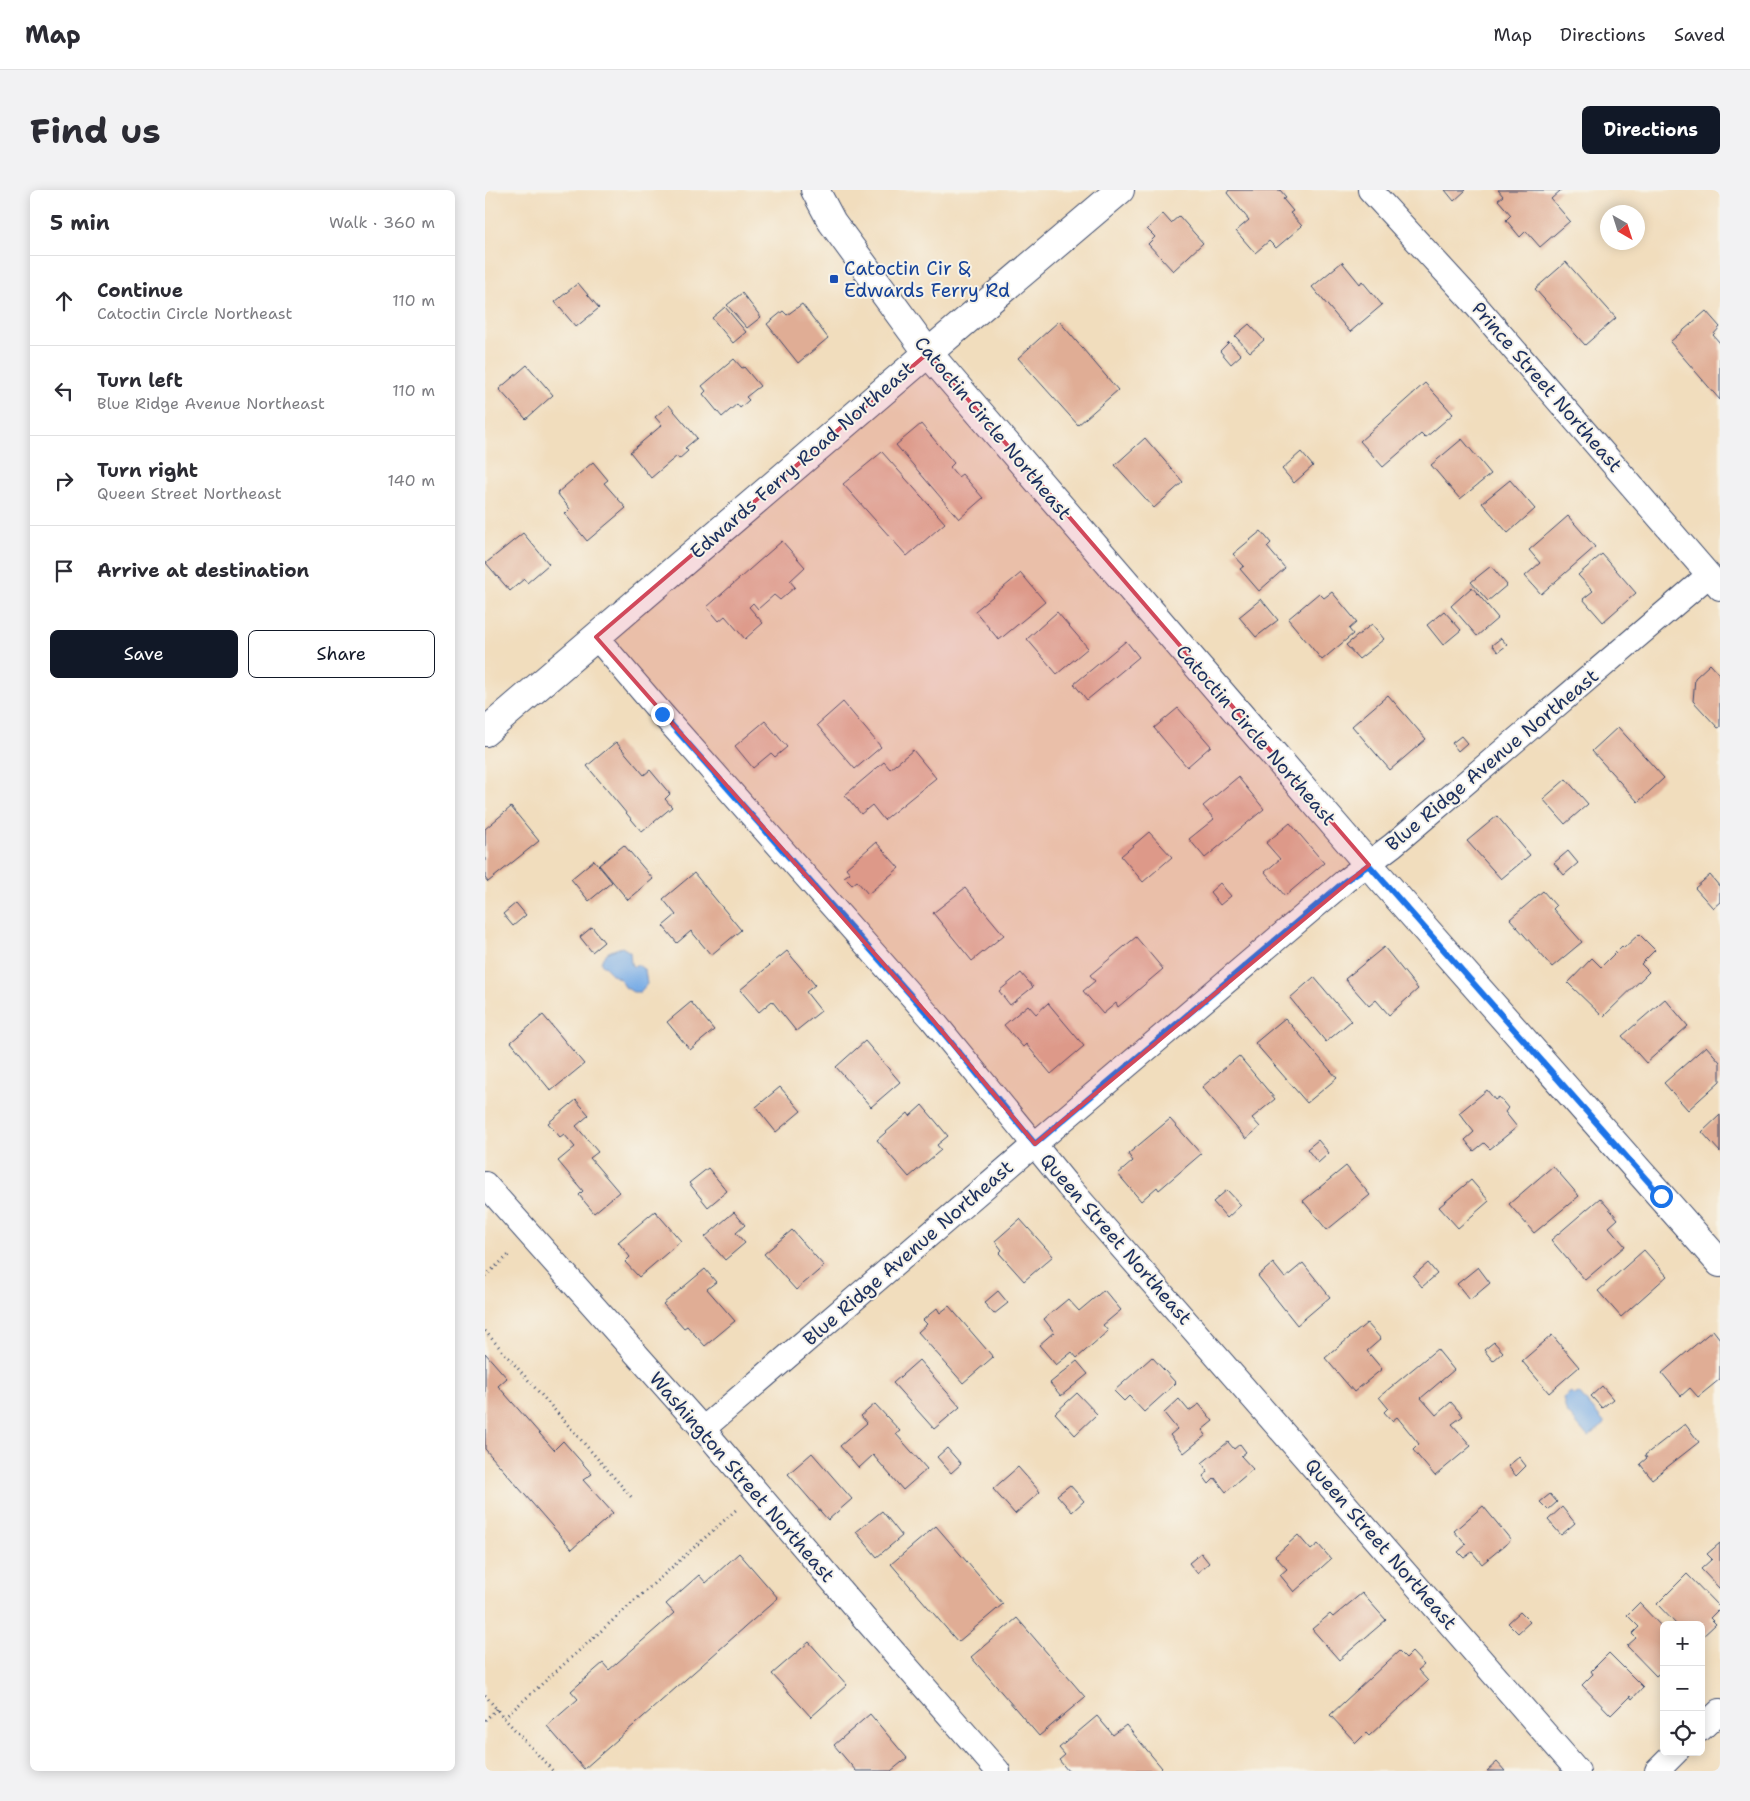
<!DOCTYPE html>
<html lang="en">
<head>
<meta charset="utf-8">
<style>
	:root { --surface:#fff; --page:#f2f2f3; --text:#2b2b33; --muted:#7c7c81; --line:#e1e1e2; --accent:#111827 }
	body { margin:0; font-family:"Shantell Sans",sans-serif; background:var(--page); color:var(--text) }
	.controls { position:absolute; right:15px; bottom:15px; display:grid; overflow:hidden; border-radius:8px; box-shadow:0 2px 12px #0003 }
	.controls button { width:45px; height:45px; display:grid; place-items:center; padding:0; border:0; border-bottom:1px solid var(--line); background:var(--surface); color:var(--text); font:25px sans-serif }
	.compass { position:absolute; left:1115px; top:15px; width:45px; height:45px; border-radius:50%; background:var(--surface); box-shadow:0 2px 12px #0003; rotate:141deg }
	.stop { position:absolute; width:15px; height:15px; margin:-11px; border:4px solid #1a73e8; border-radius:50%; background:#fff }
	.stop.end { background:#1a73e8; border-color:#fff; box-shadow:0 1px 5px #0008 }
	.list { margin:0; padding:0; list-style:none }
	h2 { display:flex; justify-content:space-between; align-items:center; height:65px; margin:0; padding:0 20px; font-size:21px }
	h2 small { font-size:16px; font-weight:400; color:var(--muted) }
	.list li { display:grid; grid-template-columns:32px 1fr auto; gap:15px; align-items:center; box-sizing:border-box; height:90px; padding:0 20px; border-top:1px solid var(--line) }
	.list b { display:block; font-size:19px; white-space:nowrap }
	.list p { margin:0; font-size:16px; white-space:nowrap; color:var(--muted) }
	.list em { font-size:16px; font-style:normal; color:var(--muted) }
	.actions { display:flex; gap:10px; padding:15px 20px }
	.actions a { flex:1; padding:11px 0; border:1px solid var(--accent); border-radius:8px; text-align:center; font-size:18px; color:var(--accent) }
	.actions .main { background:var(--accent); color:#fff }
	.icon { flex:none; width:28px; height:28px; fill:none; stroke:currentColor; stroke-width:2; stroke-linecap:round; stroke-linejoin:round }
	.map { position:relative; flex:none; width:1235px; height:1581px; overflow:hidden; border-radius:8px }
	header { display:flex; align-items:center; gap:30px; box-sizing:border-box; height:70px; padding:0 25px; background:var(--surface); border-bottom:1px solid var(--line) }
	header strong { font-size:24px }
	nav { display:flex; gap:28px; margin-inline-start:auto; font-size:18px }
	.intro { display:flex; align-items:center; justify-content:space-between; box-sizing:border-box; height:120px; padding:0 30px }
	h1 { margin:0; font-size:35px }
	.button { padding:12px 22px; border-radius:8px; background:var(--accent); color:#fff; font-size:18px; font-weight:700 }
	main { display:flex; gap:30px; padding:0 30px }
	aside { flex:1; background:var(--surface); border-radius:8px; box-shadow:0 2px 12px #0003 }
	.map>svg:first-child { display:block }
	.water { fill:#7aade6; stroke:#4a6ea2 }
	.building { fill:#e0ad95 }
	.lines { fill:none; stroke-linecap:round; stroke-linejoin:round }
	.minor-casing { stroke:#3b496c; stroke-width:26 }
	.tertiary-casing { stroke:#3b496c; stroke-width:30 }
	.secondary-casing { stroke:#3b496c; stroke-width:30 }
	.path { stroke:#3b496c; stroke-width:3; stroke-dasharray:1 4; stroke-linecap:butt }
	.minor { stroke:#fff; stroke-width:24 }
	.tertiary { stroke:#fff; stroke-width:28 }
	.secondary { stroke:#fff; stroke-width:28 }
	.route { stroke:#1a73e8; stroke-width:6 }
	.marked { fill:#d1495b; fill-opacity:0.2; stroke:#d1495b; stroke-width:4; stroke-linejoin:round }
	.transit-dot { fill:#1a4fb4; stroke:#f7f3e8; stroke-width:2 }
	.labels { text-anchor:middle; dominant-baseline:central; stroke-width:4; stroke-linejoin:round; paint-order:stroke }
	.transit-label { font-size:19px; fill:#164399; stroke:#f7f3e8; text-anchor:start }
	.street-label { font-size:19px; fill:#1b2f5e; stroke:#f7f3e8 }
</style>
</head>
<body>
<header>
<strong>Map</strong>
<nav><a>Map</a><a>Directions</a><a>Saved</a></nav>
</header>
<div class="intro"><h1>Find us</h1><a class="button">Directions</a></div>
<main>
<aside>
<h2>5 min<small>Walk · 360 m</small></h2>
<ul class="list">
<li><svg class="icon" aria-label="ahead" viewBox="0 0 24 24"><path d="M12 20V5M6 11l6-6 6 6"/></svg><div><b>Continue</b><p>Catoctin Circle Northeast</p></div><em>110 m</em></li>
<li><svg class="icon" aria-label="left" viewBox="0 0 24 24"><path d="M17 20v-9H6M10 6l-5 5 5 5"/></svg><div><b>Turn left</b><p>Blue Ridge Avenue Northeast</p></div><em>110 m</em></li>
<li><svg class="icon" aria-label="right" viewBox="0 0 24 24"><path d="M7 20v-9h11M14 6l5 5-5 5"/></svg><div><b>Turn right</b><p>Queen Street Northeast</p></div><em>140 m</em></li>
<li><svg class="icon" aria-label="arrive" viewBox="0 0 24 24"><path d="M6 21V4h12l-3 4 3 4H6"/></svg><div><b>Arrive at destination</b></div></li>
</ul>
<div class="actions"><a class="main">Save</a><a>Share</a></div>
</aside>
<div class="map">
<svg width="1235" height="1581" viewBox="0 0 1235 1581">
	<rect width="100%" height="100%" fill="#f7f3e8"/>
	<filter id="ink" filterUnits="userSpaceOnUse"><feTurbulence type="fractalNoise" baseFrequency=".02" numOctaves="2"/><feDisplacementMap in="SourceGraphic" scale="10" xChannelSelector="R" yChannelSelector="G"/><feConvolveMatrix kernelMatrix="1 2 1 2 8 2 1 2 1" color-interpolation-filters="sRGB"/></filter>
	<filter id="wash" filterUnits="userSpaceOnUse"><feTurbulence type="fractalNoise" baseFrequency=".0096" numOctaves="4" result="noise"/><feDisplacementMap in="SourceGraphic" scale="20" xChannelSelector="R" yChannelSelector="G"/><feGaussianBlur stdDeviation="1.12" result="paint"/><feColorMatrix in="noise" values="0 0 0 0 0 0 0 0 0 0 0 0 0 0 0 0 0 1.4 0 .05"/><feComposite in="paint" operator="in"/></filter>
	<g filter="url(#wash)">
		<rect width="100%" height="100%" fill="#f1ddbd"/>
		<path class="water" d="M137 757 145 762 146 773 148 777 153 775 160 780 162 794 155 802H148L140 797 136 790 127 784 116 773C118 762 128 760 137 757Z
			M1086 1202 1089 1205 1094 1203 1120 1234 1103 1247 1081 1221 1078 1208Z"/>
		<g id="blocks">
			<path class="building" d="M744 0H795L801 7 798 9 808 21 805 23 817 36 791 58 784 51 770 63 751 41 764 30 742 3Z
				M960 0H981L969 11Z
				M1013 0H1076L1066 9 1085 31 1055 57 1041 41 1035 47 1021 30 1026 25 1013 10 1018 6Z
				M678 24 686 33 694 26 718 53 688 81 663 54 670 47 662 39Z
				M857 72 875 94 877 91 897 115 865 142 827 97Z
				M1081 72 1131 128 1100 155 1050 99Z
				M93 93 114 118 91 137 70 112Z
				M257 103 276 127 262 138 242 115Z
				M317 114 343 148 313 173 282 134 298 121 302 125Z
				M240 117 261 142 248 153 227 128Z
				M1221 121 1235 137 1228 145 1235 153V210L1185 152Z
				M574 131 633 200 593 235 533 168Z
				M764 134 779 150 765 162 750 146Z
				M744 152 756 165 746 174 735 161Z
				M249 169 257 178 259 177 275 196 261 207 264 210 255 218 252 214 237 227 218 204 221 201 217 196Z
				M42 175 68 205 41 229 14 199Z
				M940 193 968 224 940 248 936 244 898 277 875 251Z
				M184 215 212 248 200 258 203 261 194 269 192 266 166 288 145 262 177 235 170 227Z
				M436 234 469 273 465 277 473 287 477 284 498 308 474 329 411 255Z
				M660 248 698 292 669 318 630 275Z
				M977 249 1006 284 975 309 946 275Z
				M397 262 460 333 422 366 358 294Z
				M816 262 828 276 809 293 797 279Z
				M108 272 123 290 119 293 141 318 102 351 80 324 85 319 72 303Z
				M1025 290 1050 319 1023 343 997 313Z
				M1083 326 1110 357 1056 404 1040 386 1055 373 1044 360Z
				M776 341 786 353 782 357 800 378 774 401 755 379 759 376 748 364Z
				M38 343 64 374 42 393 39 389 25 401 1 373Z
				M297 351 320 377 305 391 310 397 295 410 289 405 273 419 268 413 264 417 278 433 260 449 240 426 234 431 222 417Z
				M1117 364 1151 403 1118 432 1098 409 1108 401 1093 385Z
				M1006 376 1022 395 1003 411 986 392Z
				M536 383 560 412 514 450 490 421Z
				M987 397 1013 428 992 446 966 416Z
				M847 402 872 432 864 439 868 444 837 470 803 429 834 403 839 408Z
				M776 409 793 430 771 447 754 427Z
				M959 421 976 440 958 455 942 435Z
				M572 422 603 458 572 484 542 449Z
				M887 434 899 449 874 469 861 455Z
				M1016 448 1022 455 1013 462 1007 455Z
				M641 451 654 467 602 510 589 494Z
				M1225 474 1235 485V537L1233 538 1208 511 1210 488Z
				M903 505 941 549 905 580 867 536Z
				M358 512 396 557 370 579 332 535Z
				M693 518 726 556 702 577 669 538Z
				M280 531 302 557 290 567 286 563 268 578 250 556Z
				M1133 537 1179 588 1153 612 1107 561Z
				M976 546 982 553 973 561 967 553Z
				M131 552 159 585 165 580 185 604 180 609 187 617 157 642 102 576Z
				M428 560 451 588 399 630 387 615 376 624 360 605 399 572 405 579Z
				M753 587 779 619 720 668 704 649 729 629 718 616Z
				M1081 589 1103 614 1080 634 1058 609Z
				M26 617 54 651 3 692 0 688V639Z
				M1012 626 1045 665 1016 689 982 651Z
				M805 633 839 673 800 706 780 682 795 669 781 653Z
				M664 642 687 667 658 692 636 666Z
				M391 652 414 678 383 704 372 691 367 695 359 687 365 683 361 678Z
				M139 655 168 689 143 710 114 675Z
				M1083 661 1093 673 1079 685 1069 673Z
				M109 670 127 692 104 711 86 689Z
				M209 683 256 740 226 765 206 741 192 753 178 736 191 725 178 709Z
				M1225 685 1235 697V712L1228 718 1210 698Z
				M735 693 746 706 735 715 725 702Z
				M480 698 519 745 487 771 448 723Z
				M1058 701 1071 716 1068 719 1097 752 1067 777 1025 729Z
				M31 713 41 725 28 736 18 724Z
				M107 737 119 752 107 762 95 747Z
				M1154 744 1170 760 1156 774 1164 782 1118 827 1083 793 1107 768 1116 777 1137 756 1139 758Z
				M651 747 678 779 633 817 631 813 618 824 598 801 610 791 605 785Z
				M899 757 933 799 904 825 891 810 884 816 860 789Z
				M302 761 330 795 321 802 336 821 311 841 287 811 274 822 255 800Z
				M536 783 548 797 525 815 514 801Z
				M829 787 866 831 841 852 805 808Z
				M1180 809 1203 836 1161 873 1137 846Z
				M206 812 229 840 205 860 182 832Z
				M563 813 599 856 566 884 541 854 538 857 519 835 543 815 551 824Z
				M58 825 99 874 66 901 26 852Z
				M800 828 852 888 822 913 770 853Z
				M380 851 415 892 386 917 351 877Z
				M1221 856 1235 872V891L1203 920 1179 893Z
				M754 866 790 909 767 928 775 937 761 949 717 897Z
				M295 897 316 921 291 942 271 917Z
				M1002 900 1010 910 1014 907 1023 918 1020 922 1032 937 1005 959 999 953 989 961 980 950 989 942 974 923Z
				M91 910 104 925 91 936 113 962 105 968 134 1002 109 1023 94 1005 98 1001 73 971 90 957 79 944 75 947 63 933Z
				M437 915 463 946 452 955 456 960 424 987 392 950 423 923 425 926Z
				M1235 925V962L1217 942Z
				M685 929 716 964 674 1000 672 997 656 1011 633 984 648 971 643 964Z
				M833 950 844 963 833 973 822 959Z
				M861 976 885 1005 842 1040 818 1011Z
				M1068 976 1094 1006 1049 1043 1024 1014Z
				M223 978 242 1001 223 1017 204 993Z
				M986 990 1004 1011 973 1038 954 1017Z
				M742 1000 756 1015 742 1028 728 1012Z
				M1115 1008 1133 1029 1124 1037 1140 1056 1100 1090 1066 1050Z
				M170 1021 196 1051 154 1087 140 1072 145 1067 133 1052Z
				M249 1022 260 1035 251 1043 260 1053 240 1070 220 1047Z
				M535 1029 568 1066 539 1091 514 1063 517 1060 510 1051Z
				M307 1040 339 1076 311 1100 279 1064Z
				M1159 1060 1182 1086 1136 1127 1113 1101Z
				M788 1073 800 1088 818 1073 845 1107 812 1135 773 1086Z
				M943 1073 952 1084 937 1097 928 1086Z
				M993 1077 1005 1093 985 1110 972 1094Z
				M220 1079 231 1092 222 1099 250 1131 220 1156 202 1136 199 1138 178 1114Z
				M619 1100 636 1120 618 1135 623 1141 592 1168 587 1162 571 1175 554 1155 569 1142 559 1129 583 1109 594 1121Z
				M513 1101 523 1113 509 1124 499 1113Z
				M464 1116 508 1167 478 1193 433 1142 442 1134 438 1130 452 1118 455 1123Z
				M882 1133 896 1149 882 1161 897 1179 869 1202 840 1168Z
				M1228 1140 1235 1149V1189L1213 1207 1205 1198 1196 1206 1177 1183Z
				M1067 1145 1094 1177 1064 1203 1037 1171Z
				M1009 1152 1018 1162 1008 1171 999 1160Z
				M952 1159 969 1180 936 1208 951 1225 966 1212 978 1226 967 1234 986 1256 950 1286 928 1260 934 1254 912 1227 907 1231 899 1222 903 1218 894 1207Z
				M0 1163 22 1188 13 1196 69 1260 78 1251 107 1284 98 1290 128 1323 87 1359 0 1259Z
				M667 1167 691 1193 659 1222 644 1206 639 1211 629 1201Z
				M434 1170 475 1217 449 1239 408 1193Z
				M592 1171 603 1184 576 1206 565 1193Z
				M1117 1196 1128 1209 1117 1218 1106 1206Z
				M592 1203 612 1224 590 1245 570 1223Z
				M694 1209 704 1221 714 1214 728 1231 717 1240 721 1245 699 1263 685 1245 692 1239 679 1223Z
				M390 1214 415 1241 411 1244 442 1279 418 1300 388 1265 374 1278 355 1256 382 1233 376 1226Z
				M1200 1234 1214 1252 1167 1289 1155 1274 1162 1268 1160 1265Z
				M743 1252 749 1259 755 1254 761 1262 756 1266 768 1279 741 1302 730 1288 724 1294 718 1286 723 1282 717 1273Z
				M462 1258 476 1274 466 1283 452 1267Z
				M327 1263 367 1309 343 1330 303 1284Z
				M1034 1267 1041 1276 1031 1286 1023 1276Z
				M533 1277 555 1302 530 1324 508 1299Z
				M585 1295 599 1311 587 1322 572 1305Z
				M1065 1304 1072 1312 1063 1320 1055 1312Z
				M998 1316 1026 1350 997 1374 987 1362 979 1368 973 1362 981 1355 969 1341Z
				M1077 1317 1090 1333 1076 1345 1063 1330Z
				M397 1321 417 1346 392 1367 371 1342Z
				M451 1336 518 1414 473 1452 406 1374Z
				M813 1345 826 1360 833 1354 846 1369 809 1402 795 1385 802 1379 790 1366Z
				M1235 1353V1399L1216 1379 1227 1369 1222 1364Z
				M254 1363 293 1408 99 1579 62 1536 93 1509 86 1501 118 1473 124 1480 189 1423 181 1414 214 1385 221 1393Z
				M716 1363 724 1373 712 1383 704 1373Z
				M1202 1384 1235 1418 1225 1428 1231 1434 1216 1448V1435H1192L1172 1414Z
				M877 1403 901 1430 854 1470 827 1439 845 1424 848 1427Z
				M1154 1413 1179 1439V1479L1171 1486 1142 1456 1151 1448 1147 1444 1154 1437 1142 1425Z
				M1035 1422 1045 1432 1033 1443 1023 1433Z
				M532 1428 600 1507 554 1546 486 1467Z
				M324 1452 362 1495 326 1527 287 1484Z
				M914 1461 921 1468 927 1462 939 1475 933 1480 943 1491 884 1546 881 1543 871 1553 845 1525Z
				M1124 1463 1158 1497 1147 1509 1145 1506 1126 1525 1097 1495 1108 1484 1106 1481Z
				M385 1524 422 1568 406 1581H371L349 1555Z
				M612 1526 628 1545 641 1535 677 1578 674 1581H583L574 1570 580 1565 574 1558Z
				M1012 1572 1020 1581H1002Z"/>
		</g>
	</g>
	<g filter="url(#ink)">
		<use href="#blocks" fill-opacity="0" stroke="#3b496c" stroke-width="1"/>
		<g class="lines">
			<g class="minor-casing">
				<path id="minor" d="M885 0 987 111 1235 398
					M111 447 177 524 446 828 583 996 1093 1581
					M0 994 218 1239 379 1428 513 1581
					M218 1239 550 954 860 691 908 655 1224 385
					M1216 1539 1235 1521
					M1172 1581 1191 1562"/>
			</g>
			<g class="tertiary-casing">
				<path id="tertiary" d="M635 0 443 163 884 675 1235 1073"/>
			</g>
			<g class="secondary-casing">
				<path id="secondary" d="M0 542 443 163 347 32 330 0"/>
			</g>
			<path class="path" d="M0 1086 26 1063
				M0 1141 148 1309
				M0 1505 19 1528 252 1319
				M19 1528 68 1581
				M0 1530 12 1519"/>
			<use href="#minor" class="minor"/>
			<use href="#tertiary" class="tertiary"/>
			<use href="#secondary" class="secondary"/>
		</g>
	</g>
	<g class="lines" filter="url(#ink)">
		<path class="route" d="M177 524 446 828 550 954 860 691 884 675 1176 1006"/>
	</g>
	<path class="marked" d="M443 163 884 675 550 954 446 828 111 447Z"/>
	<rect class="transit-dot" x="344" y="84" width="10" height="10" rx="2.5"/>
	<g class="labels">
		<g class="transit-label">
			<text x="359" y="78">Catoctin Cir &amp;<tspan x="359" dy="22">Edwards Ferry Rd</tspan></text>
		</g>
		<g class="street-label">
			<text transform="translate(1062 197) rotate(49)">Prince Street Northeast</text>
			<text transform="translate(508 238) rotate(50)">Catoctin Circle Northeast</text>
			<text transform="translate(317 270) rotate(-41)">Edwards Ferry Road Northeast</text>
			<text transform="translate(771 545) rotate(49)">Catoctin Circle Northeast</text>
			<text transform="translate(1007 570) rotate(-40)">Blue Ridge Avenue Northeast</text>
			<text transform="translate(631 1049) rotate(49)">Queen Street Northeast</text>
			<text transform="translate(423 1063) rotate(-41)">Blue Ridge Avenue Northeast</text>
			<text transform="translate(257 1287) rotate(49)">Washington Street Northeast</text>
			<text transform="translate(896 1354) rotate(49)">Queen Street Northeast</text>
		</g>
	</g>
</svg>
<div class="controls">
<button>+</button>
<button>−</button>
<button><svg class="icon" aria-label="locate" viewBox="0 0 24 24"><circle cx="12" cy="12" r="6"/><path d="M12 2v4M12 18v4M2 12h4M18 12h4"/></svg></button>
</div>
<svg class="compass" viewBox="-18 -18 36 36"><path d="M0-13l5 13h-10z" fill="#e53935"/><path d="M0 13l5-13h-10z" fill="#7c7c81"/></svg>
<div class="stop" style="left:1176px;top:1006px"></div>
<div class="stop end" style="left:177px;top:524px"></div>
</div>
</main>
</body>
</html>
